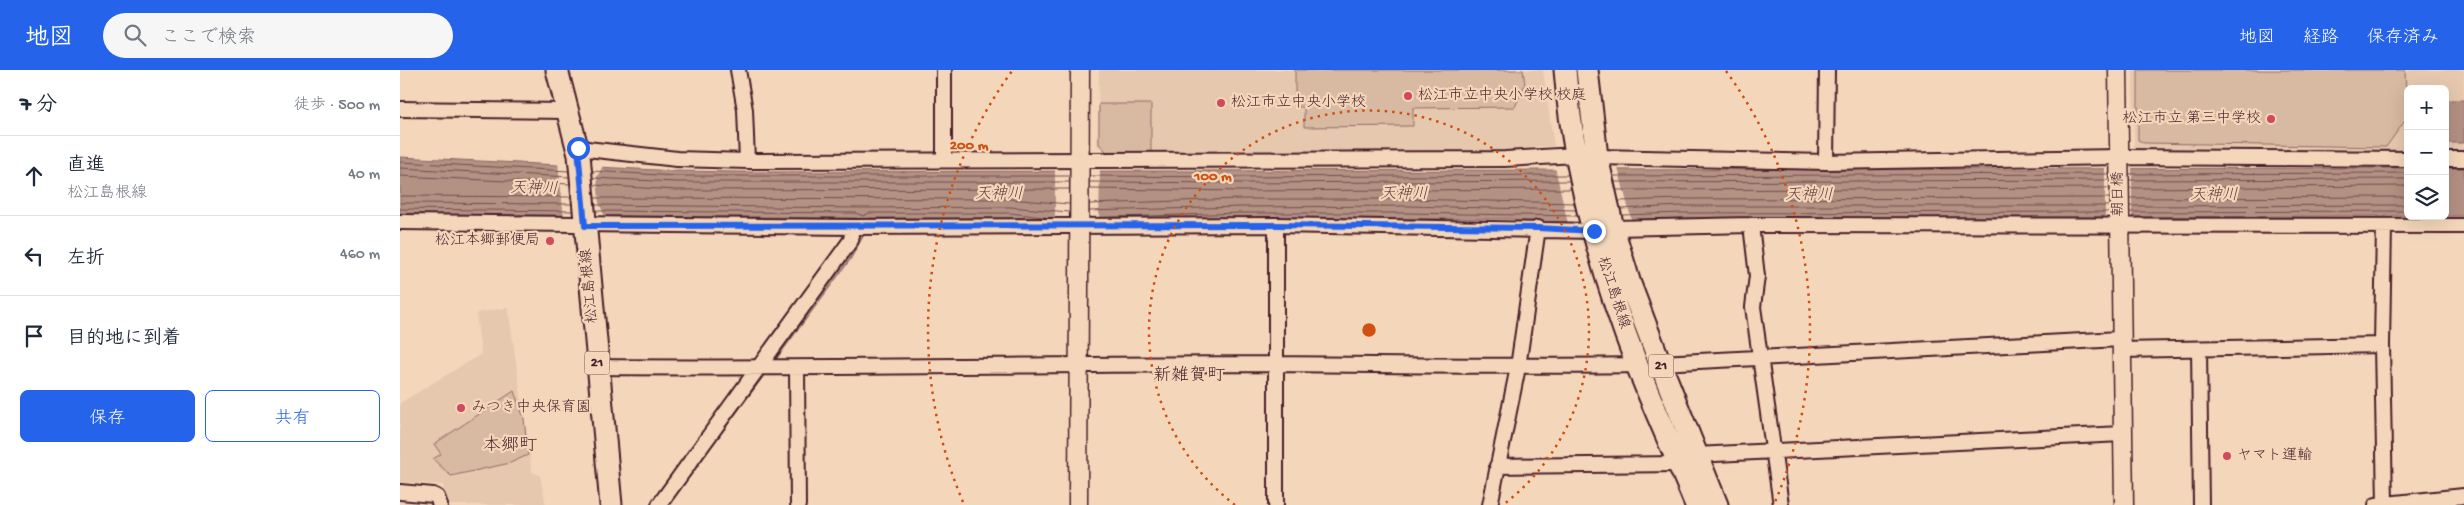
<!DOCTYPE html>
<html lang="ja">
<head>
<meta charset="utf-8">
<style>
	:root { --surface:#fff; --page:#f6f6f7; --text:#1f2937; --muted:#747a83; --line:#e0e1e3; --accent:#2563eb }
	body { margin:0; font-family:"Gochi Hand","Klee One",sans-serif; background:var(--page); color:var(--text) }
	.controls { position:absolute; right:15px; top:15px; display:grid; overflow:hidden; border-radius:8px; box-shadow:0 5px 20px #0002 }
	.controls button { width:45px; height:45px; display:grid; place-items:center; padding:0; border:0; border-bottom:1px solid var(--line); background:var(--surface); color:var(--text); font:25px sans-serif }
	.stop { position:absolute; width:15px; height:15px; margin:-11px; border:4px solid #2563eb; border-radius:50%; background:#fff }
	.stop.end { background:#2563eb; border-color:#fff; box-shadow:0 1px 5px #0008 }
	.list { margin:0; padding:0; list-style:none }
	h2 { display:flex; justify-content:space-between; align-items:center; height:65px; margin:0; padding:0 20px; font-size:21px }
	h2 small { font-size:16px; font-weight:400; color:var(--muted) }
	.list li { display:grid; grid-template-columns:32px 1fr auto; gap:15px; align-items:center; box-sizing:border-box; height:80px; padding:0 20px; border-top:1px solid var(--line) }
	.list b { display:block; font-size:19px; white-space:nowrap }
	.list p { margin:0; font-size:16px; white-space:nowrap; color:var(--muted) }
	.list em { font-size:16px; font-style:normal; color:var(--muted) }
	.actions { display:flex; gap:10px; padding:15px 20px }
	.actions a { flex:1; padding:11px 0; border:1px solid var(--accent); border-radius:8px; text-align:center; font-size:18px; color:var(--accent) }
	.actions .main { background:var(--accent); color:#fff }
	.icon { flex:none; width:28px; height:28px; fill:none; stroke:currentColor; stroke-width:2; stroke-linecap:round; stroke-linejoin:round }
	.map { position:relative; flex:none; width:2064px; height:435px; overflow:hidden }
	header { display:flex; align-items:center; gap:30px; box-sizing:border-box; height:70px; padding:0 25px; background:var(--accent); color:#fff }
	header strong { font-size:24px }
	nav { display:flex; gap:28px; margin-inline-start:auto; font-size:18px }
	.search { width:350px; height:45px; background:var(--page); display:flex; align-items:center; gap:12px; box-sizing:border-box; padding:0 18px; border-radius:28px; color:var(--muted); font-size:19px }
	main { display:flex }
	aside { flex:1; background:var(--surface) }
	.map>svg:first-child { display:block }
	.built { fill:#e6c8af }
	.green { fill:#d8b9a2; stroke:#916c66 }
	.water { fill:#b39183; stroke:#896360 }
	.pier { fill:#f4d7ba }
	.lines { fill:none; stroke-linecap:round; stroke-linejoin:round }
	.shore { stroke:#744d4e; stroke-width:1 }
	.minor-casing { stroke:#4a1f2b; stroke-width:18 }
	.tertiary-casing { stroke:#4a1f2b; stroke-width:21 }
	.primary-casing { stroke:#4a1f2b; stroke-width:25 }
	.minor { stroke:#f4d7ba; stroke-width:14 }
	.tertiary { stroke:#f4d7ba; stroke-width:18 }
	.primary { stroke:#f4d7ba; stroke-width:21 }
	.route { stroke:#2563eb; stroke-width:6 }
	.ring { fill:none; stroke:#d05011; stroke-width:2.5; stroke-dasharray:2.5 5 }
	.poi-dot { fill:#d1495b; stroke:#f4d7ba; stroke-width:2 }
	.labels { text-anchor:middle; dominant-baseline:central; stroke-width:4.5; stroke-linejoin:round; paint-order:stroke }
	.shield { fill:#f4d7ba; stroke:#7d5656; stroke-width:1 }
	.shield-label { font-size:14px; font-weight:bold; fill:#4a1f2b }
	.poi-label { font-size:15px; fill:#4a1f2b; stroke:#f4d7ba; text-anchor:start }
	.street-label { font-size:15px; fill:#4a1f2b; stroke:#f4d7ba }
	.water-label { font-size:16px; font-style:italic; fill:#643c41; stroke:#f4d7ba }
	.quarter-label { font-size:18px; fill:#4a1f2b; stroke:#f4d7ba }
	.centre { fill:#d05011; stroke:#f4d7ba; stroke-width:2.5 }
	.ring-label { font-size:15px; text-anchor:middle; font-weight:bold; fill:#d05011; stroke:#f4d7ba; stroke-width:4.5; stroke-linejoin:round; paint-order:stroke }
</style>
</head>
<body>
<header>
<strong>地図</strong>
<div class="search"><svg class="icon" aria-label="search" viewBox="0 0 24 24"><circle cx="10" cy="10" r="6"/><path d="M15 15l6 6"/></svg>ここで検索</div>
<nav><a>地図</a><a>経路</a><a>保存済み</a></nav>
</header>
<main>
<aside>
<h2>7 分<small>徒歩 · 500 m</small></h2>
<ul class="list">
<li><svg class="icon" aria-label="ahead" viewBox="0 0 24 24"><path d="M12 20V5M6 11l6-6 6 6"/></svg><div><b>直進</b><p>松江島根線</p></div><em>40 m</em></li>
<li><svg class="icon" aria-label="left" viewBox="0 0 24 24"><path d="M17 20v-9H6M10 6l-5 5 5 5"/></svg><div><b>左折</b></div><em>460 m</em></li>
<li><svg class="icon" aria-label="arrive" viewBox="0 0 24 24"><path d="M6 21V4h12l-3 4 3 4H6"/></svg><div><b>目的地に到着</b></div></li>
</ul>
<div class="actions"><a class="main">保存</a><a>共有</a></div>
</aside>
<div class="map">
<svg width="2064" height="435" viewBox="0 0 2064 435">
	<rect width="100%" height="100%" fill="#f4d7ba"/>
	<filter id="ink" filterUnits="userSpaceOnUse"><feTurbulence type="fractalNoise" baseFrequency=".02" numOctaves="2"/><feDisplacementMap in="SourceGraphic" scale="10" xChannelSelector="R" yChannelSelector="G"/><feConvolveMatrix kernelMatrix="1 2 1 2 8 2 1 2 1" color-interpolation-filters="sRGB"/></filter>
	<g filter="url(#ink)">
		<path class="built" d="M699 0H1143L1154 76 1132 77 1104 84 707 85 697 75Z
			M1733 0H2064V84L2045 83V19H2008V83L1734 80Z
			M108 237 132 402 140 405 146 435H46L43 415 0 412V333L81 284 76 243Z"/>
		<path class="green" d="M895 0H1123L1125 14 1115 37 1013 38V56L904 57V37H895Z
			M1738 0H2005L2007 48 1986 77 1744 73 1738 70Z
			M699 34H751V83H708L699 74Z
			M114 321 124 348 128 385 110 393 51 406 33 389 41 384 34 374Z"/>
		<path class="water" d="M2045 30H2064V73H2045Z
			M0 87 276 101 338 102 2008 98V146H1985L1983 151 1978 146 1283 148 1160 152 1115 151 1114 149 840 148 652 153 610 148H469L465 153H460L457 148 0 144Z
			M2045 98H2064V146H2045Z
			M458 165H464L450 190 271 431 268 429Z"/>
		<path class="pier" d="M158 93 204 94 197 107 199 133 206 149 164 148Z
			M1705 96H1732V149H1705Z
			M1155 97 1218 98 1232 152 1168 154Z
			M655 98H700L699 154 655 153Z"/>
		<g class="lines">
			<path class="shore" d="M0 92 169 101
				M0 98 169 107
				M192 101 276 106H670
				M1729 104 2008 103
				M0 106 170 114
				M690 106 845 107 1168 105
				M1213 106 1709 104
				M193 108 276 112H669
				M1730 110 2008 109
				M689 112 845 113 1169 111
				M1215 112 1710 110
				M194 115 276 120 669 119
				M1730 118 2008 116
				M689 119 845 121 1171 119
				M1217 120 1710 118
				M0 126 171 127
				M195 128 610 129 669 134
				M1730 128 2008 127
				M1219 131 1282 129 1710 128
				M0 133 172 134
				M689 134 840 129H1005L1174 133
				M196 135 462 138 610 137 669 142
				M1730 136 2008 135
				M0 139 172 141
				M1221 139 1282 136H1710
				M196 141 456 143 463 146 469 143H610L651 148
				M689 141 840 137 1005 136 1176 140
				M1730 142 2008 141
				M1222 145 1283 143 1710 142
				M689 148 840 143H1005L1177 146"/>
			<g class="minor-casing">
				<path id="minor" d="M338 0 345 40 347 91
					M544 0V89
					M0 39 167 41
					M178 78 277 89 347 91 1105 89 1177 85
					M1197 87 1426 92 1719 87 2008 89
					M2045 89H2064
					M1426 92 1427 0
					M0 152 453 157 876 155 1194 161
					M1351 155 1357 206 1353 237 1381 435
					M1984 156 1982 275 1985 434
					M1213 158 1351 155 2064 156
					M1799 279 1801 435
					M1721 280 1982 275
					M1260 293 1720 269
					M197 297C424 299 650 294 876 294 997 295 1117 297 1237 295
					M397 298 398 435
					M1295 385 1722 364
					M1097 396 1279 394
					M0 422 33 425 37 427 40 435
					M259 435 451 170 453 157
					M876 435V155
					M1090 435 1118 297 1138 158
					M1976 435 2064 426"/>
			</g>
			<g class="tertiary-casing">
				<path id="tertiary" d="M1718 0 1724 435
					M678 435 680 0"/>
			</g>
			<g class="primary-casing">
				<path id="primary" d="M157 0 179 85 211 435
					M1165 0C1173 100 1201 202 1237 295 1255 342 1277 388 1296 435
					M1187 0 1197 87 1213 158 1230 214 1260 293 1317 435"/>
			</g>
			<use href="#minor" class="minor"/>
			<use href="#tertiary" class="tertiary"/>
			<use href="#primary" class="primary"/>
		</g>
	</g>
	<g class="lines" filter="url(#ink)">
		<path class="route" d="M178 78 185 156 876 155 1138 158 1194 161"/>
	</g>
	<g class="ring">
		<path d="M835 435A220 220 0 1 1 1103 435"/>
		<path d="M563 432A441 441 0 0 1 612 1M1326 1A441 441 0 0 1 1375 432"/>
	</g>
	<g class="poi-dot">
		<circle cx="1008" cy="26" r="5"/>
		<circle cx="821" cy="33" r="5"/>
		<circle cx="1871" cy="49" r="5"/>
		<circle cx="150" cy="171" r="5"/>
		<circle cx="61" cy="338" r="5"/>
		<circle cx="1827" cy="386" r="5"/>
	</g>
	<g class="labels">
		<g class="shield">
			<rect x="184.5" y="281.5" width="25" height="23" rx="4"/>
			<rect x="1248.5" y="284.5" width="25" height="23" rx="4"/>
		</g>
		<g class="shield-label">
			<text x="197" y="293">21</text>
			<text x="1261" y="296">21</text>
		</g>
		<g class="poi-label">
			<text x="1018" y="26">松江市立中央小学校 校庭</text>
			<text x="831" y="33">松江市立中央小学校</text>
			<text x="1861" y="49" text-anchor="end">松江市立 第三中学校</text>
			<text x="140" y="171" text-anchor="end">松江本郷郵便局</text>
			<text x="71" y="338">みつき中央保育園</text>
			<text x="1837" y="386">ヤマト運輸</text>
		</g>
		<g class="street-label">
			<text transform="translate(1719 124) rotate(-90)">朝日橋</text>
			<text transform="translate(190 216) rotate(-95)">松江島根線</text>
			<text transform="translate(1213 223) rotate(72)">松江島根線</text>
		</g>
		<g class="water-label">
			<text transform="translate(134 120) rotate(1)">天神川</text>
			<text x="599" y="125">天神川</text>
			<text x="1004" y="125">天神川</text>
			<text x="1409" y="126">天神川</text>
			<text x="1814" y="126">天神川</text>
		</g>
		<g class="quarter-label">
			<text x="789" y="306">新雑賀町</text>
			<text x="110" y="376">本郷町</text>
		</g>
	</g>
	<circle cx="969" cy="260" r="8" class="centre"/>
	<g class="ring-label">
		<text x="569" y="79">200 m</text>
		<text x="813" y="110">100 m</text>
	</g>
</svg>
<div class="controls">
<button>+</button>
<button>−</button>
<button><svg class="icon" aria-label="layers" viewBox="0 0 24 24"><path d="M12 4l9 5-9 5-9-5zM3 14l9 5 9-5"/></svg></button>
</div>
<div class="stop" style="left:178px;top:78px"></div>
<div class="stop end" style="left:1194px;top:161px"></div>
</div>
</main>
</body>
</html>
